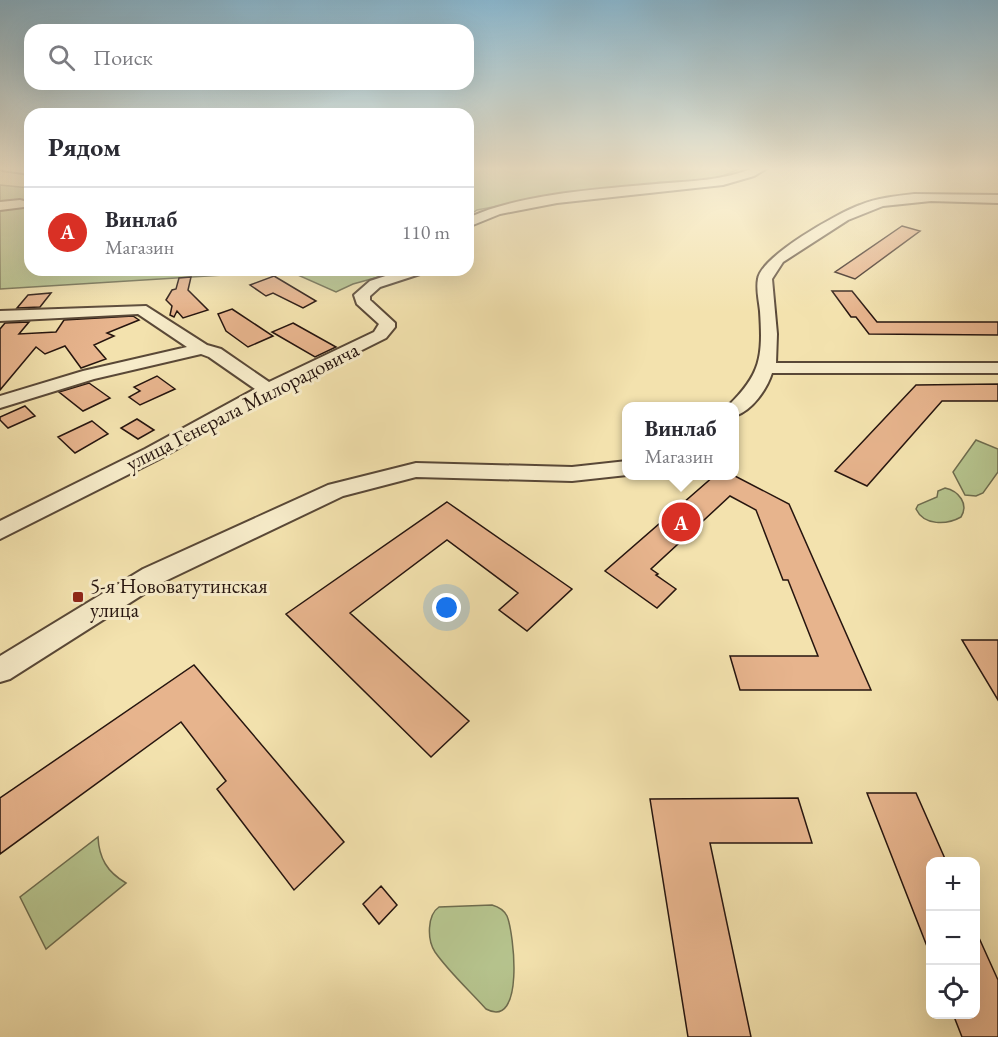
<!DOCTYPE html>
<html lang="ru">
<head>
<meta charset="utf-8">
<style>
	:root { --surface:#fff; --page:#f7f7f7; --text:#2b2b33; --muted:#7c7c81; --line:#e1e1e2; --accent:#d93025 }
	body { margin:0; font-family:"EB Garamond",serif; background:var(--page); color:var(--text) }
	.controls { position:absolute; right:18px; bottom:18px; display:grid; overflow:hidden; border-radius:12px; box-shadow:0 6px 24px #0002 }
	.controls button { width:54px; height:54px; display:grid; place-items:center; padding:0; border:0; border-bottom:2px solid var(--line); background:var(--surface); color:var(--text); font:30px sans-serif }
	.you { position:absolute; left:447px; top:608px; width:21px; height:21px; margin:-15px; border:4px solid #fff; border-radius:50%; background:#1a73e8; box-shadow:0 0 0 9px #1a73e833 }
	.badge { display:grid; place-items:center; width:39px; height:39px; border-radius:50%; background:var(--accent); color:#fff; font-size:20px; font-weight:700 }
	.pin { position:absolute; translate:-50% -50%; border:3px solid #fff; box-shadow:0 2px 6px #0006 }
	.popup { position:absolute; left:622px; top:402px; width:117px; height:78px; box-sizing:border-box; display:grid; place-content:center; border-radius:12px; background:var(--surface); filter:drop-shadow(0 2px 4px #0005); font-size:20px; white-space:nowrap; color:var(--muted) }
	.popup b { font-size:22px; color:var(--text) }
	.popup::after { content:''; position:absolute; left:50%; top:100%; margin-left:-12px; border:12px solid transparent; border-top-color:var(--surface) }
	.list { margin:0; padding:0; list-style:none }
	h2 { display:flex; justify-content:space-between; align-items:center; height:78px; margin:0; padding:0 24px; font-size:26px }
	h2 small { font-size:20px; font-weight:400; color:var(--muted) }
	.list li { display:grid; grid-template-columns:39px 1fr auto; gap:18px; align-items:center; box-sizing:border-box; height:90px; padding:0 24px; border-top:2px solid var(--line) }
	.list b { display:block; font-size:22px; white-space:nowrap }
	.list p { margin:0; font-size:20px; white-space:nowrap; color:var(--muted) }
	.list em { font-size:20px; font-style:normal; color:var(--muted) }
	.icon { flex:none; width:33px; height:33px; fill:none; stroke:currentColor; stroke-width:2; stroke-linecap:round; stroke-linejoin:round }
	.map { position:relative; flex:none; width:998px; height:1037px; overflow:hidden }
	.search { position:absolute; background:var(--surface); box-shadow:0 6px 24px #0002; left:24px; top:24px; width:450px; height:66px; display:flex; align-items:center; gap:15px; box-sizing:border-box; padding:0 21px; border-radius:18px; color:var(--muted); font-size:22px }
	.panel { position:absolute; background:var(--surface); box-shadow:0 6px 24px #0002; left:24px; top:108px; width:450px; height:168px; border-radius:18px }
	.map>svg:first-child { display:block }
	.green { fill:#b6c48e; stroke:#6e6c4e; stroke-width:1.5 }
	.building { fill:#e7b48d; stroke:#26150f; stroke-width:1.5 }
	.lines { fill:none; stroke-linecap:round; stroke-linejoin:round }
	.minor-casing { stroke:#594837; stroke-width:4 }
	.minor { fill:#f7ecca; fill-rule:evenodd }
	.poi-dot { fill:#8f2418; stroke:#f7ecca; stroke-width:2 }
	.labels { text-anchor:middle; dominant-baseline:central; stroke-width:6; stroke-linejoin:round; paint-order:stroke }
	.street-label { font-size:21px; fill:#26150f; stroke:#f7ecca }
	.poi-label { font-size:21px; fill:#26150f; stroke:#f7ecca; text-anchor:start }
</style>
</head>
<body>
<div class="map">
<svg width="998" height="1037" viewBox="0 0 998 1037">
	<rect width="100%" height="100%" fill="#f3e2ae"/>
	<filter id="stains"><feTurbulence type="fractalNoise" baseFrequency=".00333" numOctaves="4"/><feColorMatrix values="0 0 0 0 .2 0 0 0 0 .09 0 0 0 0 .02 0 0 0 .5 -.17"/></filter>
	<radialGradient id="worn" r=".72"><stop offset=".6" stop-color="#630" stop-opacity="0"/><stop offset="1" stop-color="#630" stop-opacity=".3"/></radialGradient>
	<path class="green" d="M468 167H743L714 180 572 192 477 210 468 216Z
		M0 185 30 188V270H404L353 284 336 292 289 271 0 289Z
		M976 440 998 449V472L983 493 976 496 965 495 953 472Z
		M945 488C959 491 969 504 961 517 947 525 924 526 916 509L918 505 937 497 938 491Z
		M98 837C99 858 107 872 126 883L46 949 20 897Z
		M492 905C499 907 504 910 507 916 514 933 525 1030 486 1009 469 990 449 972 435 952 427 940 427 915 439 907Z"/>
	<path class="building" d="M902 226 920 231 855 279 835 272Z
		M274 276 316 301 303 308 273 293 266 296 250 285Z
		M191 277 188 290 208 310 183 318 177 311 174 317 170 315 172 306 166 300 172 290 176 289 179 278Z
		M832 291H852L877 322H998V335L869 334 856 317H851Z
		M51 293 40 307 17 308 28 295Z
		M232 309 273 336 248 347 226 331 218 314Z
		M133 316 139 320 107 333 114 336 94 345 106 359 81 368 65 346 45 354 36 347 0 390V329L5 323 29 322 19 334 56 332 64 320Z
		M293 323 336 347 315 357 272 332Z
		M157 376 175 389 140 405 129 397 140 391 134 387Z
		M89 383 110 398 83 411 59 392Z
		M998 384V401H942L867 486 835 471 916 385Z
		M25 406 35 416 8 428 0 420V417Z
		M137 419 154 430 138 439 121 428Z
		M92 421 108 434 75 453 58 437Z
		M714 476H735L789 504 871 690H740L730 656H818L788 580H783L756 510 730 496 651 569 658 574 656 575 676 589 657 608 605 571Z
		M447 502 572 589 527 631 499 610 518 593 447 540 350 613 469 721 431 757 286 614Z
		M962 640H998V700Z
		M194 665 344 842 294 890 217 789 226 781 181 722 0 854V798Z
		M867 793H916L946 861H930V954Z
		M798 798 812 843H710L751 1037H688L650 799Z
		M381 886 397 905 379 924 363 904Z
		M975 929 998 980V1037H962L953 1014H975Z"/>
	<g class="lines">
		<g class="minor-casing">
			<path id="minor" d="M0 167 30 168V174L2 170Z
				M755 167H769L754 176 723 185 557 203 500 214 468 227 470 217C521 194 599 189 656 184 690 181 724 181 755 167Z
				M914 194 998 195V203L931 201 883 206 848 220 783 262 772 279 777 334 776 363H998V373H772C767 389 752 411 735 416V406H728C761 374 763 357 760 311 759 301 756 289 758 279 761 256 838 213 860 205 877 198 896 196 914 194Z
				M20 200 24 201V207L0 210V202Z
				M404 270H425L423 273 380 287 370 296V300L395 323V327L386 338 274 394 159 459 0 539V521L145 449 255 389 209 357 201 354 94 379 0 408V396L83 371 187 347 138 314 0 321V311L146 306 207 345 221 349 269 382 374 332 379 324 357 304 354 295 370 281Z
				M627 461V475L572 481 416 477 343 496 161 583 10 679 0 682V656L143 569 328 485 416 463 572 467Z"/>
		</g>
		<use href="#minor" class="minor"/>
	</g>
	<linearGradient id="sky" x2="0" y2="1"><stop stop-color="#89b8d1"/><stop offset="0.54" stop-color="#faf2db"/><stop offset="1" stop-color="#faf2db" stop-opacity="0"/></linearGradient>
	<rect width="998" height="312" fill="url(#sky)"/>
	<rect class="poi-dot" x="72" y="591" width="12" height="12" rx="3"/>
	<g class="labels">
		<g class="street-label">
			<text transform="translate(242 406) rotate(-27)">улица Генерала Милорадовича</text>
		</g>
		<g class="poi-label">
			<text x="90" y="585">5-я Нововатутинская<tspan x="90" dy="24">улица</tspan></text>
		</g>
	</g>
	<rect width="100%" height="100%" filter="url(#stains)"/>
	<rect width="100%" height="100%" fill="url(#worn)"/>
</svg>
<div class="controls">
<button>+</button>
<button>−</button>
<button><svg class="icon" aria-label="locate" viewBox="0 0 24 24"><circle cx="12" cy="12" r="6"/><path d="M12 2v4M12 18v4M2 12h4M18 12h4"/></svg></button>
</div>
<div class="you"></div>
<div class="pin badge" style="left:681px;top:522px">A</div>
<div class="popup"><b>Винлаб</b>Магазин</div>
<div class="search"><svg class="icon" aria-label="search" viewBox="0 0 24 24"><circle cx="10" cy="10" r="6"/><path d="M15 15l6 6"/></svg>Поиск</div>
<section class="panel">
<h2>Рядом<small></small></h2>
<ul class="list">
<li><span class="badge">A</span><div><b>Винлаб</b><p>Магазин</p></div><em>110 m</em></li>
</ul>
</section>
</div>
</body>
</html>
